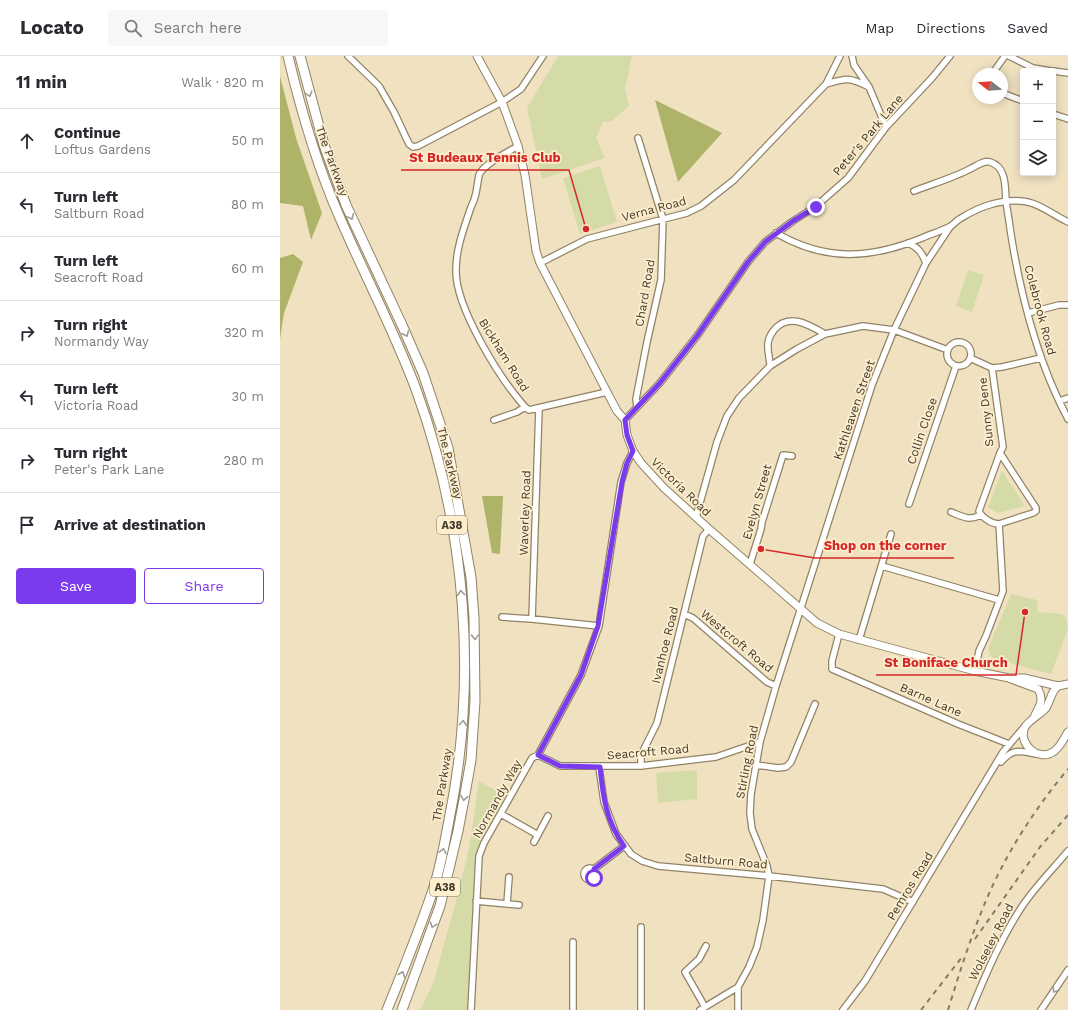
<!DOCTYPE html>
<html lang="en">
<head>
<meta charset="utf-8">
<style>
	:root { --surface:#fff; --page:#f7f7f7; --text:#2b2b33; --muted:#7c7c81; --line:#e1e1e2; --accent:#7c3aed }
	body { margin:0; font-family:"Work Sans",sans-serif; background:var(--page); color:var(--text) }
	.controls { position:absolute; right:12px; top:12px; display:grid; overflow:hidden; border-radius:4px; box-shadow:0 2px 10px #0003 }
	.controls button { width:36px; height:36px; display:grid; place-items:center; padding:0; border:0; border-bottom:1px solid var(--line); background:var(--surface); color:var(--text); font:20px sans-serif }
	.compass { position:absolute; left:692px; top:12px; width:36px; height:36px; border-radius:50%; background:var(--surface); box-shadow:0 2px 10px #0003; rotate:287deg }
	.stop { position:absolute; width:12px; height:12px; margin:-9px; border:3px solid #7c3aed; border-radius:50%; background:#fff }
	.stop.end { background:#7c3aed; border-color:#fff; box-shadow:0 1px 4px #0008 }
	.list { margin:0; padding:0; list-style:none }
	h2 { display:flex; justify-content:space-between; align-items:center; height:52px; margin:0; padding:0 16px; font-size:17px }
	h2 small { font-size:13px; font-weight:400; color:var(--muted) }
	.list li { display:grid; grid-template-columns:26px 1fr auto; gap:12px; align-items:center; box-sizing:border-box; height:64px; padding:0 16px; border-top:1px solid var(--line) }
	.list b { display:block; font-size:15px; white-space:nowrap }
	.list p { margin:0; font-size:13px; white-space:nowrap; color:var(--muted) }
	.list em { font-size:13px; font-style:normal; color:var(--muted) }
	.actions { display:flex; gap:8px; padding:12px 16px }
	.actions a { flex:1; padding:9px 0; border:1px solid var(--accent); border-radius:4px; text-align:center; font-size:14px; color:var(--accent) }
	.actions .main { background:var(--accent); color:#fff }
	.icon { flex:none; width:22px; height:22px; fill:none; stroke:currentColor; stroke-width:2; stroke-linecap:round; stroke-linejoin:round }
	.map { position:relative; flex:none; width:788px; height:954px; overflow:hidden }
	header { display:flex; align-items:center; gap:24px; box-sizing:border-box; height:56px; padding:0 20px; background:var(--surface); border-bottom:1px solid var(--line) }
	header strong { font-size:19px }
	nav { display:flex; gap:22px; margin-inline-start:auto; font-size:14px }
	.search { width:280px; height:36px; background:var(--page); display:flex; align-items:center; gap:10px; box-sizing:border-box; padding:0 14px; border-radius:4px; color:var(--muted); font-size:15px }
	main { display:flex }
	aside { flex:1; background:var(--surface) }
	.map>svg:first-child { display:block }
	.green { fill:#d5dba7 }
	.forest { fill:#aeb467 }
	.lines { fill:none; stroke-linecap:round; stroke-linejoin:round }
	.minor-casing { stroke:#918365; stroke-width:8 }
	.tertiary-casing { stroke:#918365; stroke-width:9 }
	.trunk-casing { stroke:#918365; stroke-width:11 }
	.minor { stroke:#fff; stroke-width:5.5 }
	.tertiary { stroke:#fff; stroke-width:7 }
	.trunk { stroke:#fff; stroke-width:9 }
	.rail { stroke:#857b67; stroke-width:2; stroke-dasharray:5 5; stroke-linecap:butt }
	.oneway { stroke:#a09d96 }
	.route { stroke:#7c3aed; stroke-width:5 }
	.labels { text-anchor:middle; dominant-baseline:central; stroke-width:3.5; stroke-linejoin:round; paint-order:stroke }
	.shield { fill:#fdeece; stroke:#79715e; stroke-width:1 }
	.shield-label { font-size:11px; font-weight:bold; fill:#413b2e }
	.street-label { font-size:12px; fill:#413b2e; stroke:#fdeece }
	.leader { fill:none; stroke:#d62828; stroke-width:1.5 }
	.callout-dot { fill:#d62828; stroke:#fdeece; stroke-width:1.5 }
	.callout-label { font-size:13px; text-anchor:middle; font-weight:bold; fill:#d62828; stroke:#fdeece; stroke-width:3.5; stroke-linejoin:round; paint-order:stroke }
</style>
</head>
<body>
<header>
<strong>Locato</strong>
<div class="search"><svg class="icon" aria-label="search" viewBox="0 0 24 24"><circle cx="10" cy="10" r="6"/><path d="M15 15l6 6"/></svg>Search here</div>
<nav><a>Map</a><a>Directions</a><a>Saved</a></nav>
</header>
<main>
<aside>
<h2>11 min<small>Walk · 820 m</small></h2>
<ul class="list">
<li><svg class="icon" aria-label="ahead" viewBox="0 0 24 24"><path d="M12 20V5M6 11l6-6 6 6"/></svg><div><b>Continue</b><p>Loftus Gardens</p></div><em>50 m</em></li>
<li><svg class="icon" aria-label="left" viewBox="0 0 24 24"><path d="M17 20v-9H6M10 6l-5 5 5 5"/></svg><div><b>Turn left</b><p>Saltburn Road</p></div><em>80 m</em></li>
<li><svg class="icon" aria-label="left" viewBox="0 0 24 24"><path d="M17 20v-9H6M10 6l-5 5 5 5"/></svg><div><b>Turn left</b><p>Seacroft Road</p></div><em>60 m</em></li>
<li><svg class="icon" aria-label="right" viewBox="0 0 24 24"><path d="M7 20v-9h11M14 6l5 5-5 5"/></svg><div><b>Turn right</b><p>Normandy Way</p></div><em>320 m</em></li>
<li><svg class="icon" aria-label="left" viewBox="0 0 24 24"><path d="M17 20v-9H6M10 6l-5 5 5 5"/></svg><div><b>Turn left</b><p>Victoria Road</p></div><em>30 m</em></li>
<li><svg class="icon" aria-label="right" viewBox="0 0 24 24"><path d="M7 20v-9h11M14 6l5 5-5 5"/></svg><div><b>Turn right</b><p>Peter's Park Lane</p></div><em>280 m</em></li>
<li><svg class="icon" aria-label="arrive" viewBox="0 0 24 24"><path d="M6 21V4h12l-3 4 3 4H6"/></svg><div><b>Arrive at destination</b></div></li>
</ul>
<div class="actions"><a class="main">Save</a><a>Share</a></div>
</aside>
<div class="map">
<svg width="788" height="954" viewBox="0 0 788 954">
	<rect width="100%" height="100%" fill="#f0e1c1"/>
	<path class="green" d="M278 0H352L345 33 349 50 332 65 323 66 316 82 325 102 262 123 247 52Z
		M320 110 337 166 300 178 283 122Z
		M688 214 704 219 692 256 676 250Z
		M722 415 745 450 717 457 708 451Z
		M731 538 757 544 758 556 782 558 786 561 788 573 771 618 712 602 708 593Z
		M417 714V743L378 747 376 717Z
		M199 725 229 742 199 800 191 954H140L154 925 177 841 189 793Z"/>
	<path class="forest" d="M0 20 16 82 42 157 31 184 23 150 0 147Z
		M375 44 442 77 398 126Z
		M13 198 23 206 4 257 0 283V202Z
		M202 440H223L220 498 212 497Z"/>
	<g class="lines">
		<g class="minor-casing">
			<path id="minor" d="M68 0 99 30 114 56 129 88 133 91 138 90 222 46 241 33 263 0
				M572 0 574 9 589 31 606 71
				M729 0 753 12 771 15
				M773 15 788 17
				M712 18 725 0
				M546 28 560 0
				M722 37 743 45
				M773 58 788 63
				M238 90C228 96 203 108 199 119 198 125 197 131 196 137 195 142 193 147 191 151 184 172 176 192 176 214 175 251 220 323 245 351
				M634 135C652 128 673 122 690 113 696 110 704 104 710 106 727 111 725 132 726 145 727 154 729 163 730 172 740 238 757 305 788 363
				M496 177C546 206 590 203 642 182 651 178 662 175 671 170 675 167 678 163 683 161 699 151 721 143 741 145 758 146 773 159 788 166
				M628 187C639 192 642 197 646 207
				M260 207 307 183 407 157 421 150 454 124 546 28C566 22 570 21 589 31
				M748 257 779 249H788
				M667 298a12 12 0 1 1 24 0a12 12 0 1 1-24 0Z
				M690 302 712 312 722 311 761 302
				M490 310C490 303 487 295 488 288 488 283 491 278 494 274 509 256 529 269 545 278
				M712 312 723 391 720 397 699 455C702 462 712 468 719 468L753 457 756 455V452L720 397
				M779 345 788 342
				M357 351 356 343 367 286 381 224 383 163 358 82
				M214 364 237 356 245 351 249 354 327 336
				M345 364 379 328 417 280 468 206 485 186 513 165 535 151 568 122 606 71 652 22 670 0
				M629 448 676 310
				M671 456C683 461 689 465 701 459
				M416 461 437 386 447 360 459 342 490 310 517 293 545 278 583 270 614 274 668 294
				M470 508 481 473 482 466 503 399 512 400
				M602 510 719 544
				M404 558 413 562 487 626 496 630
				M222 561 252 563 319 570
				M252 563 259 352
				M559 578 552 605V613L678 668 729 688
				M579 584 611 478
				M695 615 699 595 706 580 723 535 719 468
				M258 699 280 710H361L436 701 480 686
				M721 706C733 692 739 695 756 698
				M476 709 498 712 506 711 511 706 535 648
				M361 710V699L377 667 381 651 423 480 429 473
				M319 711 324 746 336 778 351 798 362 805 378 810 489 820 603 833 633 846
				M221 758 258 779
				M254 786 268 760
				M304 818a6 6 0 1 1 12 0a6 6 0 1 1-12 0Z
				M314 813 344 790
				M196 845 239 849
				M227 848 229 821
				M361 871V954
				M425 951 405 916 419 903 426 890
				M191 954 199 800 204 787 252 702 258 699 301 619 319 570 341 426 347 407 353 395
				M293 954V886
				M420 954 458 931
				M458 954V931L469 911 477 891 483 864 489 820 487 810 472 773 470 757 471 738 480 686 496 630 592 329 614 274 646 207 670 171
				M563 954 585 925 723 696 745 670
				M691 954C706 918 721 882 743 849 756 830 773 813 788 795
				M761 954 788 914"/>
		</g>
		<g class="tertiary-casing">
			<path id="tertiary" d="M197 0 222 46 238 90 245 119 256 195 260 207 327 336 337 355 345 364 347 379 353 395 361 407 384 432 429 473 537 567 559 578 695 615 729 622H744L778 630 788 628
				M731 623 758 633C764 643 760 650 755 659
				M778 630C770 637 771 644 766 652 760 659 750 663 745 671 737 687 758 706 773 696 780 692 784 682 788 676"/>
		</g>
		<g class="trunk-casing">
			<path id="trunk" d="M8 0C21 55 37 110 60 162 85 220 115 276 137 336 186 472 198 623 169 764 165 786 161 807 155 828 141 871 124 912 107 954
				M20 0 44 89 66 149 122 269 143 317 168 392 191 521 194 562 195 645 191 704 185 738 178 775 160 850 122 954"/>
		</g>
		<use href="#minor" class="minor"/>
		<use href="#tertiary" class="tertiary"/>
		<use href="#trunk" class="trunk"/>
		<path class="rail" d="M695 883 760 791 788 759
			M641 954 682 901
			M668 954C681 912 694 870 712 831 732 788 758 749 788 713"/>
	</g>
	<defs><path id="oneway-chevron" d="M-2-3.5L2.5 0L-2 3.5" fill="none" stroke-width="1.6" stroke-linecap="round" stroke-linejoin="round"/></defs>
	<g class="oneway">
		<use href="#oneway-chevron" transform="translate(29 38) rotate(74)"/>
		<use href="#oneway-chevron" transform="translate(71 161) rotate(66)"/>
		<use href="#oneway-chevron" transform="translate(126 278) rotate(67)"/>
		<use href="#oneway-chevron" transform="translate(181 537) rotate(-95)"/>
		<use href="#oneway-chevron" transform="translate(195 581) rotate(88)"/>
		<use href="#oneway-chevron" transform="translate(183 667) rotate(-86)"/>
		<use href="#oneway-chevron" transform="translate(184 742) rotate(100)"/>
		<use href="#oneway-chevron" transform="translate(163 795) rotate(-77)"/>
		<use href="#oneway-chevron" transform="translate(153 869) rotate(108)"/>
		<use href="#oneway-chevron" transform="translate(122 918) rotate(-67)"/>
		<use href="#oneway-chevron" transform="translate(775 934) rotate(124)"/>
	</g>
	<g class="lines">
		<path class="route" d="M314 822 316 819 314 813 344 790C326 765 323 741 320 711L280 710 258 699 301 619 318 570 342 426 347 407 353 395 347 379 345 364 379 328 417 280 468 206 485 186 513 165 536 151"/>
	</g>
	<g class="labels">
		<g class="shield">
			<rect x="157" y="460" width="30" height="18" rx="3"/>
			<rect x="150" y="822" width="30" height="18" rx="3"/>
		</g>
		<g class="shield-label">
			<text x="172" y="469">A38</text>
			<text x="165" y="831">A38</text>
		</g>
		<g class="street-label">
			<text transform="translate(588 79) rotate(-50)">Peter's Park Lane</text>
			<text transform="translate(52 105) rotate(70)">The Parkway</text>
			<text transform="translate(374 153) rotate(-15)">Verna Road</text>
			<text transform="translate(365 237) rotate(-80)">Chard Road</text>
			<text transform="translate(760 254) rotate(75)">Colebrook Road</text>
			<text transform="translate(224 299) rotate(58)">Bickham Road</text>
			<text transform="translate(574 354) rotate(-71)">Kathleaven Street</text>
			<text transform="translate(706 356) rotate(-96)">Sunny Dene</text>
			<text transform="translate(642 375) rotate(-71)">Collin Close</text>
			<text transform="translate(170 407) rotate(76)">The Parkway</text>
			<text transform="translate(401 431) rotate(44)">Victoria Road</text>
			<text transform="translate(477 446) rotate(-74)">Evelyn Street</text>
			<text transform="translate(245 457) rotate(-88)">Waverley Road</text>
			<text transform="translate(457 585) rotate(40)">Westcroft Road</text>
			<text transform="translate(385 589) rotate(-76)">Ivanhoe Road</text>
			<text transform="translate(651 644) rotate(24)">Barne Lane</text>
			<text transform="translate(368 696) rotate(-5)">Seacroft Road</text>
			<text transform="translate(467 706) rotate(-79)">Stirling Road</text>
			<text transform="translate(162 729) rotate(-81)">The Parkway</text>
			<text transform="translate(217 743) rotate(-61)">Normandy Way</text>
			<text transform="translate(446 805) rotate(5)">Saltburn Road</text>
			<text transform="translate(630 830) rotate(-59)">Pemros Road</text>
			<text transform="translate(711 886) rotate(-63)">Wolseley Road</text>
		</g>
	</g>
	<path class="leader" d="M306 173L289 114H121M481 493L535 502H674M745 556L736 619H596"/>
	<g class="callout-dot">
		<circle cx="306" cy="173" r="4"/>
		<circle cx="481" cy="493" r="4"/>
		<circle cx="745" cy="556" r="4"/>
	</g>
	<g class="callout-label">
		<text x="205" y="106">St Budeaux Tennis Club</text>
		<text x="605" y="494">Shop on the corner</text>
		<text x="666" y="611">St Boniface Church</text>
	</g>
</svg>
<div class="controls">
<button>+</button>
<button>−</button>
<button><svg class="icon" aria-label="layers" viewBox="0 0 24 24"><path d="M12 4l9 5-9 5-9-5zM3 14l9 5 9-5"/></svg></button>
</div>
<svg class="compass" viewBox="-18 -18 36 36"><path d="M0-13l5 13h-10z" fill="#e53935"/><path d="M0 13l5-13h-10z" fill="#7c7c81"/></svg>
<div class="stop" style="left:314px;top:822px"></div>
<div class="stop end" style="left:536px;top:151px"></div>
</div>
</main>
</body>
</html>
